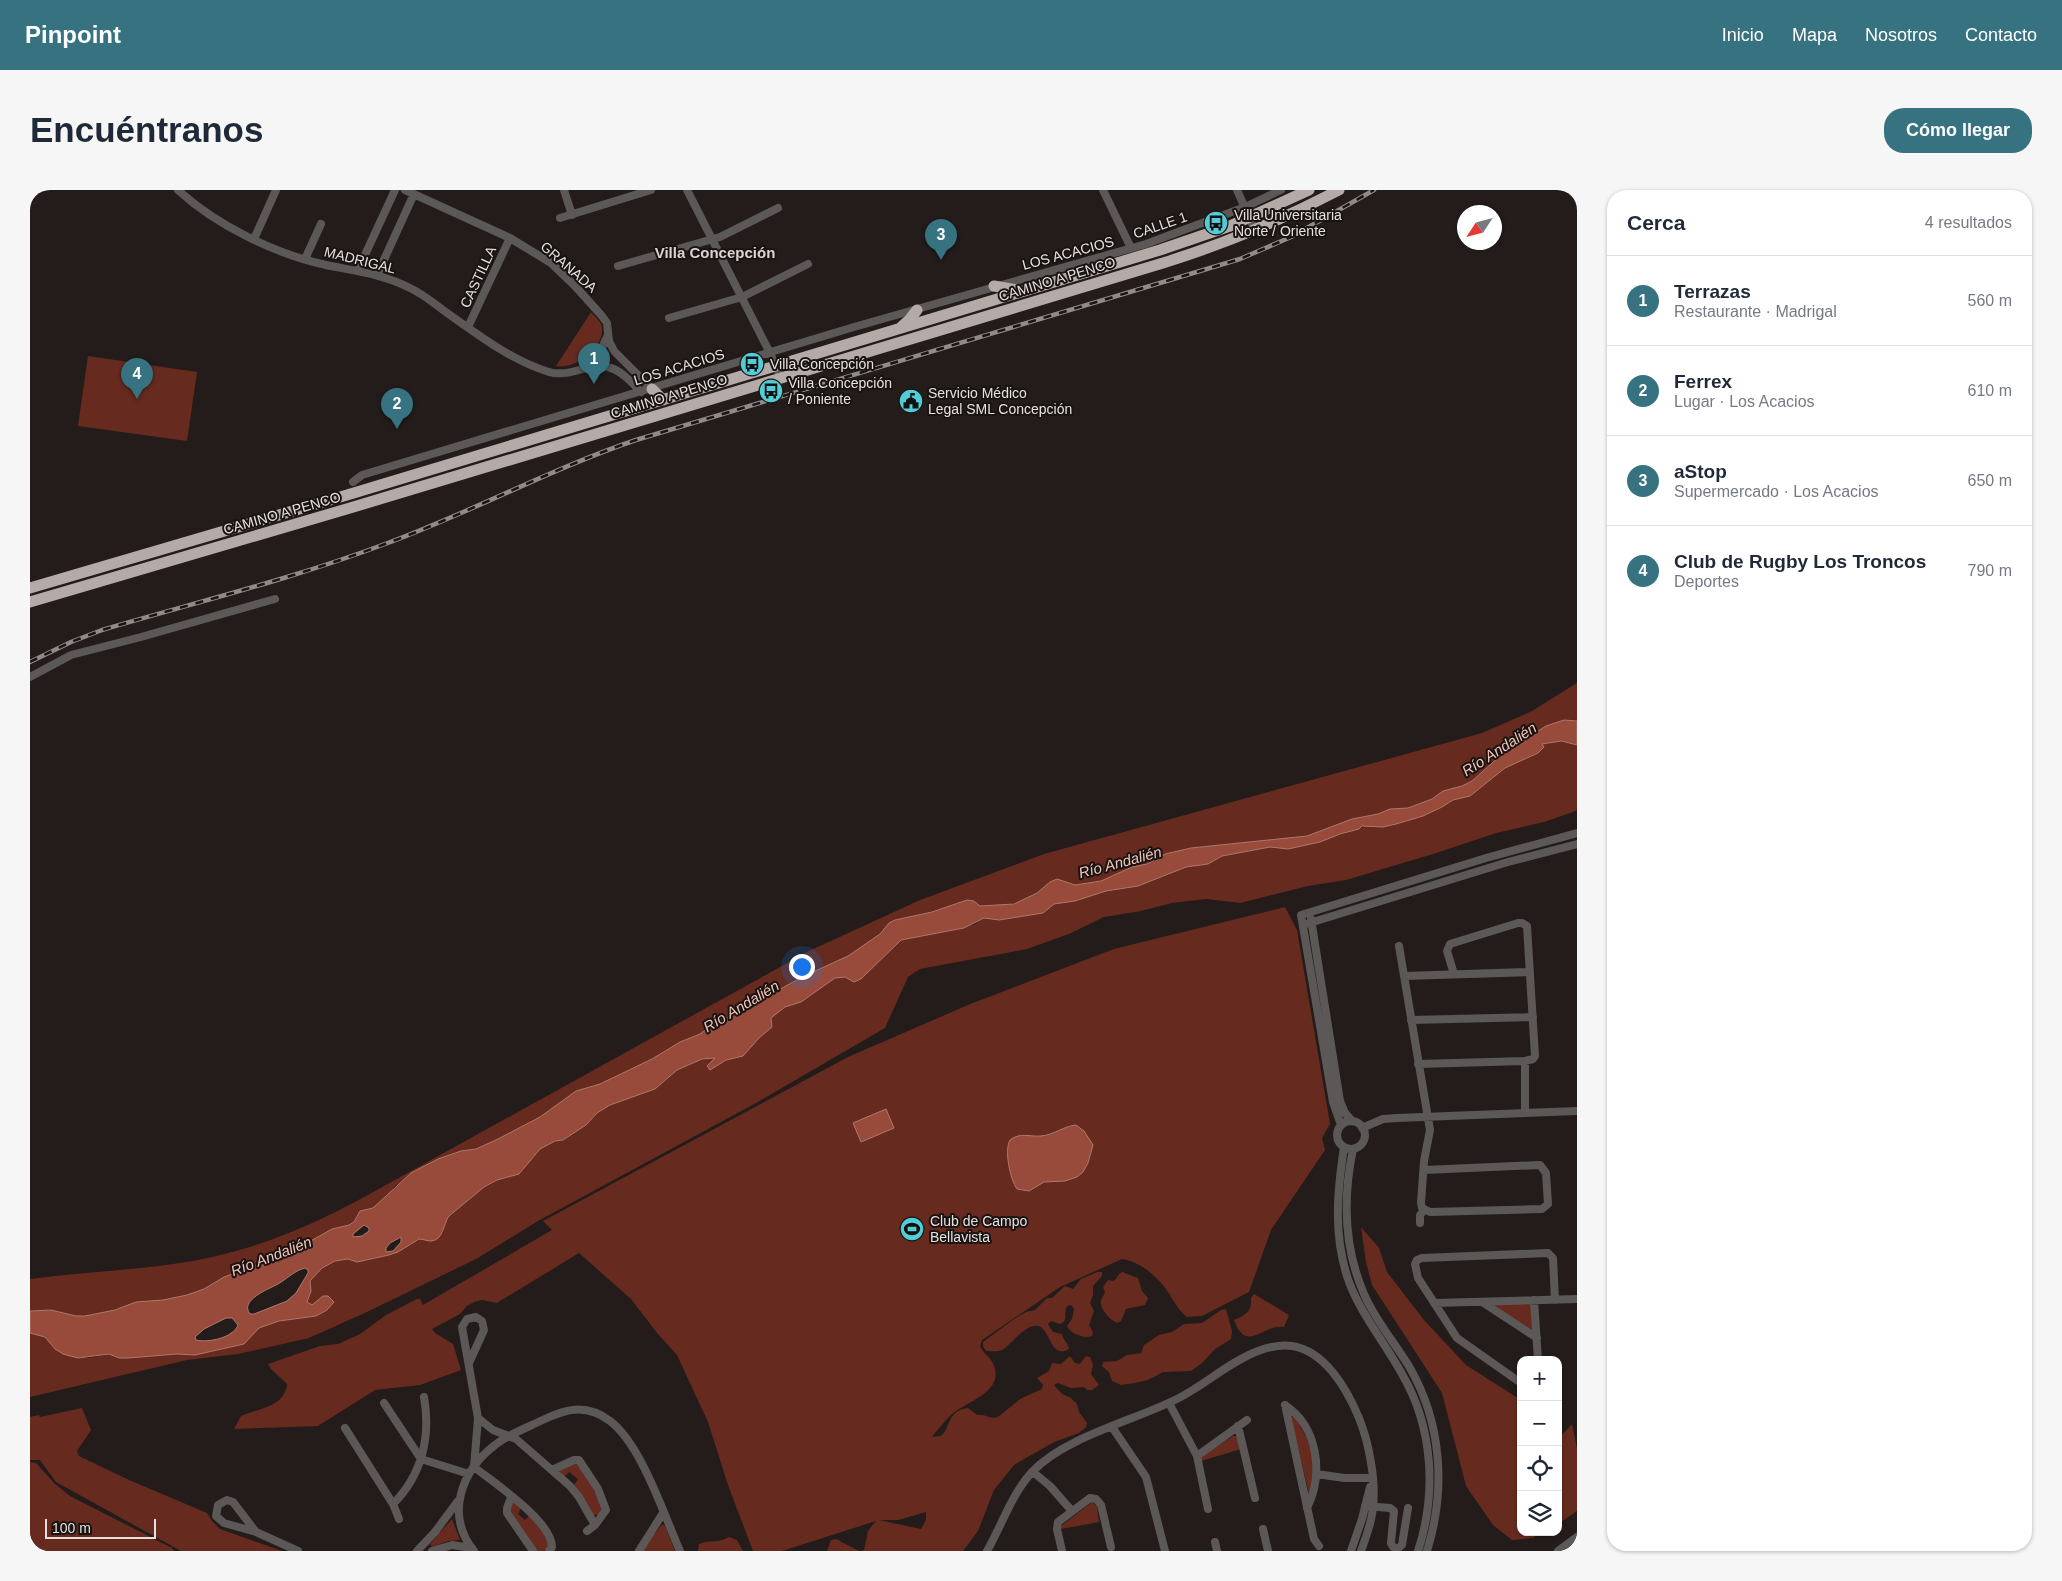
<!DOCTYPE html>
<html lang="es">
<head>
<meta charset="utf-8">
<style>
	:root { --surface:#fff; --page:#f6f6f7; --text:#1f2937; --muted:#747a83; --line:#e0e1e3; --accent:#36727f }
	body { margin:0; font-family:Helvetica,sans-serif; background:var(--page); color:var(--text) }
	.controls { position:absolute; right:15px; bottom:15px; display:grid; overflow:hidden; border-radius:10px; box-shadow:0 1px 4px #0004 }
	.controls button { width:45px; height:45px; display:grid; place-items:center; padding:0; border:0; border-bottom:1px solid var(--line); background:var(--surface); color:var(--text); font:25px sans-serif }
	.compass { position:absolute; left:1427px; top:15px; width:45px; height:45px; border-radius:50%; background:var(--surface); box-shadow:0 1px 4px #0004; rotate:234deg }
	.scale { position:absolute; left:15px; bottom:12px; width:111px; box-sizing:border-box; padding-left:5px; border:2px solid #e5e0de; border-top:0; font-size:14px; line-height:18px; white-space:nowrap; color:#e5e0de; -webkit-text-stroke:4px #191311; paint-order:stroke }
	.you { position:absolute; left:771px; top:776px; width:18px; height:18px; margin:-12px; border:4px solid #fff; border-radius:50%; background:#1a73e8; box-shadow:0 0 0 8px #1a73e833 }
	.badge { display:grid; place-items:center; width:32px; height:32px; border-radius:50%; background:var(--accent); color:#fff; font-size:16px; font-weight:700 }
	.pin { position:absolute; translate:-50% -41px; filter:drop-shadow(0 1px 2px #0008) }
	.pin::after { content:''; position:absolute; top:26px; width:18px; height:15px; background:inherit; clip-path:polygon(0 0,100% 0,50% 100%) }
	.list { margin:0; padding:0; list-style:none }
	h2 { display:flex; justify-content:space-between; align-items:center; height:65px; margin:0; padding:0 20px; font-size:21px }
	h2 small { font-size:16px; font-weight:400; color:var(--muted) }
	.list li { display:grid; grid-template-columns:32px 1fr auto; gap:15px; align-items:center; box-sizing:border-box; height:90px; padding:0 20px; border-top:1px solid var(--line) }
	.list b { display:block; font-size:19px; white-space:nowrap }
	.list p { margin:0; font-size:16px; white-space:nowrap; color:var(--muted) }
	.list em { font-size:16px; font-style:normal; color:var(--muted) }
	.icon { flex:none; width:28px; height:28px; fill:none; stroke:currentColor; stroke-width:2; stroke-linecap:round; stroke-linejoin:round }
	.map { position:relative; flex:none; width:1547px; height:1361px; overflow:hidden; border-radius:20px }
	header { display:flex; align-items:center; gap:30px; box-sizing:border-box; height:70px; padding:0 25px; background:var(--accent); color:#fff }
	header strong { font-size:24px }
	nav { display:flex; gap:28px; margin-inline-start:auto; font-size:18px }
	.intro { display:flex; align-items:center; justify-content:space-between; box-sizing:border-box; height:120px; padding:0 30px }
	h1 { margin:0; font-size:35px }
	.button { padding:12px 22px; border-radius:20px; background:var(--accent); color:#fff; font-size:18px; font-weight:700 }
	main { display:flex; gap:30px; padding:0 30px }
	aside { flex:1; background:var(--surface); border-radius:20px; box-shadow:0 1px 4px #0004 }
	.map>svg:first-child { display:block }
	.green { fill:#662b1e; fill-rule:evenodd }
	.water { fill:#984b3b; stroke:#af786c; fill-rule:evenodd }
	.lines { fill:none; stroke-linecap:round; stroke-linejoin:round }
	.minor { stroke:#5c5857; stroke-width:8 }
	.highway { stroke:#b4aaa8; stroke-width:11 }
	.rail-casing { stroke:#908a88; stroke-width:4.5 }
	.rail { stroke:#191311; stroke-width:2.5; stroke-dasharray:8; stroke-linecap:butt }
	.labels { text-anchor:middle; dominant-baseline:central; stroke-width:4; stroke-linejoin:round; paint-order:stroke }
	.poi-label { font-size:14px; fill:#e5e0de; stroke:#191311; text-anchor:start }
	.street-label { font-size:14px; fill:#e5e0de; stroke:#191311 }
	.neighbourhood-label { font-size:15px; font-weight:bold; fill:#dcd2cf; stroke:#191311 }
	.water-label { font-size:15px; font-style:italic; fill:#f1c3b8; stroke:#191311 }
</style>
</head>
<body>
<header>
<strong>Pinpoint</strong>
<nav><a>Inicio</a><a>Mapa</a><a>Nosotros</a><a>Contacto</a></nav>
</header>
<div class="intro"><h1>Encuéntranos</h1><a class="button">Cómo llegar</a></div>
<main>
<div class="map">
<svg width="1547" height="1361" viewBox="0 0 1547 1361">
	<rect width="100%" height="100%" fill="#231c1a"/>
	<path class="green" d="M561 122C565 127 572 132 572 138 574 159 545 180 526 176Z
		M58 166 167 182 157 251 48 236Z
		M1547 493V531L1539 530 1502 546 1467 567 1442 591 1432 596 1413 601 1402 609 1378 618 1360 619 1348 624 1322 629 1277 646 1161 658 1135 664 1117 674 1102 677 1076 690 1045 695 1037 692 1012 700 988 712 976 715 950 716 937 710 902 722 859 733 850 744 818 766 772 787 704 825 687 831 670 844 650 852 622 869 570 894 546 901 510 927 468 949 446 959 431 961 408 969 365 996 356 1009 343 1018 330 1021 324 1032 319 1035 302 1039 261 1062 194 1087 174 1099 157 1105 133 1110 106 1112 85 1120 55 1126H46L21 1120 0 1121V1089C54 1082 110 1080 163 1071 224 1060 282 1036 336 1006L779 761 890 710 1014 664 1452 543 1502 521Z
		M1527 551 1547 555V620L1543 622 1514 632 1466 643 1403 664 1316 690 1278 696 1210 713 1176 709 1142 713 1111 721 1074 727 1039 744 997 759 890 779 878 787 855 838 726 913 508 1031 446 1069 339 1121 279 1148 208 1164 157 1170 0 1207V1143L15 1147 25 1159 58 1168 79 1164 89 1167 147 1164 165 1165 214 1154 228 1138 249 1131 286 1126 297 1120 303 1112 282 1115 277 1112 281 1101 280 1091 292 1077 305 1071 318 1069 327 1072 359 1065 389 1049H396L413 1043 415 1031 419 1026 454 997 467 990 489 984 510 959 525 951 533 950 556 935 567 923 580 915 625 899 647 880 672 869 686 868 677 876 680 880 696 870 717 861 729 848 742 837 741 828C753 814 761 817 774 810 786 803 796 789 810 787 816 786 820 790 824 792L831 789 871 750 934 738 945 734 954 728 969 730 1013 723 1024 714 1076 701 1108 696 1156 677 1178 674 1192 666 1239 657 1261 658 1329 639 1336 635 1346 637 1366 634 1412 617 1423 610 1443 603 1479 575 1501 566 1512 554Z
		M1255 717 1267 740 1300 934 1292 948 1295 960 1241 1040 1219 1102 1172 1126 1157 1127C1145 1117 1143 1108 1135 1098 1126 1085 1108 1071 1092 1069L1030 1097 952 1150 950 1157C955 1165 963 1169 965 1179 971 1204 934 1212 920 1226 914 1232 907 1240 902 1247 905 1246 908 1247 910 1246 921 1241 915 1221 938 1218L947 1225C955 1223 960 1230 968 1227L990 1209 1012 1199 1013 1195 1007 1188 1019 1181 1022 1173 1031 1174 1040 1166 1045 1173 1050 1174 1056 1166 1060 1167 1063 1175 1061 1184 1069 1195 1062 1200H1057L1054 1197 1041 1198 1028 1193 1024 1195 1032 1204 1041 1208 1047 1214 1049 1222 1057 1233 1056 1237 1049 1243 1024 1252 984 1275 964 1300 948 1341 933 1361H831L834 1360 838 1341 846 1331 752 1361H723L698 1295 678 1232 647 1165 628 1144 601 1109 549 1063 467 1113 452 1110 444 1112 437 1116 430 1124 402 1139 405 1143 423 1154 431 1180 390 1195 345 1200 288 1236 204 1239 211 1226C229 1218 255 1217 257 1194L241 1179 238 1174 290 1156 308 1154 330 1144 356 1125 387 1109H390L393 1115 522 1040 513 1031 818 867 938 815 1084 759ZM896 1322V1330L891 1339 849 1330H868Z
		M1331 1037 1349 1058 1357 1082 1394 1130 1436 1175 1491 1210V1342H1511L1503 1348 1482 1350 1463 1335 1436 1296 1412 1203 1342 1095 1336 1072Z
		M1067 1082H1072V1086L1063 1096V1105L1060 1113 1064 1121 1059 1135 1063 1142 1062 1146C1053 1149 1041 1144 1037 1136L1042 1129 1044 1119 1041 1115 1037 1116C1033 1123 1039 1131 1030 1134L1021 1131 1018 1134 1023 1142 1032 1144C1033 1150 1038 1153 1039 1159 1020 1170 1021 1139 1008 1136 996 1133 981 1155 972 1160 967 1162 962 1161 956 1161L953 1156V1152L984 1129 996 1122 1005 1120 1017 1108H1022L1035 1096 1043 1099 1051 1089Z
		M1092 1082 1108 1088 1112 1101 1118 1108 1115 1115 1096 1119 1091 1131 1087 1133C1080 1130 1072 1121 1071 1114 1070 1109 1074 1106 1075 1102L1073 1097 1078 1090 1083 1091 1086 1089 1088 1085Z
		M1224 1104 1259 1125 1254 1137C1233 1133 1217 1165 1204 1130 1216 1125 1222 1121 1221 1108Z
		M1498 1112 1501 1114 1502 1139 1500 1141 1463 1115 1464 1113Z
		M1196 1119 1202 1141 1201 1149 1185 1159 1172 1173 1161 1181 1133 1182 1118 1190 1105 1193 1091 1195 1082 1191 1079 1182 1072 1176 1073 1172 1087 1171 1097 1165 1111 1163 1114 1155 1129 1145 1142 1142 1154 1134 1172 1133 1191 1120Z
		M52 1218 61 1240 47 1261 49 1266 99 1290 177 1323 182 1331 190 1339 252 1361H151L26 1292 10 1270H0V1227L9 1225 10 1227Z
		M1261 1227H1265C1281 1254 1289 1272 1279 1304Z
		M1542 1234 1547 1258V1321L1528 1334V1249Z
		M1203 1246H1207L1211 1259 1171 1271 1170 1267Z
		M0 1272 6 1273 25 1294 40 1306 142 1358 144 1361H0Z
		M545 1272 549 1273 573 1317 569 1325H563L544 1295 548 1289 539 1282 534 1287 528 1280Z
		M1062 1312 1067 1317 1069 1332 1031 1339V1336Z
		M485 1313 491 1318 488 1324 495 1330 499 1326 508 1333 520 1353 519 1358 513 1361H507L481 1324 479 1321 481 1314Z
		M422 1329 430 1350 418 1351 402 1357 400 1354Z
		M632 1334 635 1336 645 1361H612Z
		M699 1347 707 1350 713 1361H668L669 1354C680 1349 688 1354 699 1347Z
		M806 1349 829 1361H797L801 1350Z"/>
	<path class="water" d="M1534 530 1547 531V555L1531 551 1512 554 1514 557 1508 563 1475 578 1440 606 1423 610 1412 617 1393 626 1366 634 1353 637 1332 636 1329 639 1310 644 1290 652 1258 659 1240 657 1192 666 1178 674 1156 677 1108 696 1076 701 1045 711 1024 714 1013 723 969 730 954 728 934 738 871 750 831 789 824 792 815 787 805 788 771 812 755 817 741 828 742 837 729 848 713 866 696 870 680 880 677 876 685 868 672 869 647 880 625 899 580 915 567 923 556 935 533 950 525 951 510 959 489 984 467 990 454 997 419 1026C413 1034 414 1050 401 1051 397 1051 393 1049 389 1049L368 1062 359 1065 327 1072 318 1069 305 1071 292 1078 280 1091 281 1101 277 1112 282 1115 293 1106H298L304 1112 297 1120 286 1126 249 1131 229 1138 214 1154 165 1165 147 1164 98 1168H89L79 1164 48 1168 33 1164 25 1159 15 1147 0 1143V1121L21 1120 46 1126H55L85 1120 106 1112 133 1110 157 1105 174 1099 194 1087 261 1062 302 1039 319 1035 324 1032 330 1021 343 1018 381 983 408 969 431 961 446 959 468 949 510 927 546 901 570 894 622 869 650 852 670 844 687 831 704 825 772 787 818 766 850 744 859 733 865 730 902 722 937 710 944 711 950 716 984 714 1007 703 1020 692 1027 689 1045 695 1071 691 1102 677 1117 674 1135 664 1161 658 1277 646 1322 629 1348 624 1360 619 1378 618 1402 609 1413 601 1432 596 1442 591 1472 564 1516 536ZM334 1035 339 1038V1041L332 1046 323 1047V1044ZM371 1047V1052L363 1061 356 1062V1058L360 1053ZM275 1078 278 1080V1083L266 1103 257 1111 224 1124H220C209 1110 239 1099 248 1094 258 1088 264 1081 275 1078ZM196 1128H202L208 1135C203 1148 178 1153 166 1150L165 1147 174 1139Z
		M856 919 864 938 831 952 823 933Z
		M1046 935 1054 941 1063 955 1058 973 1053 982 1047 987 1035 991 1014 992 999 1001 987 999C980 989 974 960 980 950 990 942 1000 947 1011 946 1024 945 1034 936 1046 935Z"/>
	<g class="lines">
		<path class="minor" d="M148 0C186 35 245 64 296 75 325 81 353 84 380 98 395 105 407 116 420 125 451 147 483 171 519 182 529 185 539 183 549 180 580 170 590 180 611 202
			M375 0 480 48 521 73 545 96 572 126 577 133 579 151 584 161 622 199
			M534 0 542 25
			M657 0 740 163 751 188
			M1073 0 1101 58
			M1207 0 1225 40
			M530 28 621 0
			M224 49 246 0
			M275 69 291 34
			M588 76 690 47 748 18
			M328 80 365 0
			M347 85 384 4
			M639 128 712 107 778 74
			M438 137 480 48
			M558 177 569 164 578 145
			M323 292 332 285 824 137 1116 54 1215 17 1251 0
			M0 487 41 465 111 447 245 409
			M1281 729 1310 911 1315 923 1322 931
			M1273 735 1478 672 1547 654
			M1369 756 1400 940 1394 971 1391 1013 1392 1018 1400 1022 1512 1019 1518 1014 1516 983 1510 975 1394 980
			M1374 786 1500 782
			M1381 830 1503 827
			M1495 871V923
			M1388 874 1495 871 1503 869 1505 866 1497 736 1492 733H1488L1420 754 1417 761 1424 784
			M1307 945a14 14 0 1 1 28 0a14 14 0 1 1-28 0Z
			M1311 935 1303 912 1271 725 1456 668 1547 643
			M1332 938 1353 929 1367 928 1547 921
			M1314 957C1307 1003 1303 1047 1319 1092 1332 1126 1355 1153 1372 1184 1403 1237 1407 1303 1388 1361
			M1323 959C1313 1007 1314 1058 1334 1104 1345 1130 1365 1153 1380 1178 1412 1234 1416 1300 1397 1361
			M1390 1033V1025L1394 1020
			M1504 1110 1508 1170
			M1452 1112 1507 1148
			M1404 1113 1547 1109
			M439 1173 454 1140 452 1131 446 1127 437 1129 432 1137 448 1228 444 1277C464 1293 522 1331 522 1357L519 1361
			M1491 1193 1427 1148 1388 1088 1385 1074 1387 1070 1392 1068 1518 1063 1523 1068 1525 1110
			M354 1213 391 1269 439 1284
			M1139 1213 1167 1266 1178 1319
			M1255 1215 1284 1349 1289 1356
			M1255 1215C1288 1237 1294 1284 1277 1318
			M448 1228 463 1240 486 1249 540 1296 549 1307 565 1335
			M1208 1236 1225 1308
			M1082 1237 1116 1287 1135 1361
			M315 1238 363 1314 369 1329
			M1167 1266 1217 1230
			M522 1280 544 1270H549L568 1299 576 1320 565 1335 557 1341
			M1003 1282 1020 1296 1041 1320
			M1287 1284 1314 1288H1342
			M481 1307 477 1318V1323L503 1361
			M363 1314C392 1285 401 1247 394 1207
			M1335 1316 1360 1318 1364 1321 1361 1353 1363 1357 1367 1359 1372 1355 1378 1318
			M1233 1339 1238 1361
			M226 1342 203 1312 197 1310 188 1315 186 1326 194 1333 226 1342 268 1361
			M1185 1352 1187 1361
			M387 1361 405 1342 428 1311
			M402 1361 422 1355 442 1358
			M444 1361C415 1325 431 1281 465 1255 476 1246 489 1241 502 1235 529 1222 552 1210 580 1231 611 1254 634 1325 650 1361
			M609 1361 633 1323
			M957 1361C972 1335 981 1305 1002 1282 1035 1247 1103 1231 1147 1209 1175 1195 1199 1172 1228 1161 1239 1157 1250 1154 1262 1156 1295 1161 1317 1199 1329 1228 1339 1253 1346 1290 1343 1317 1342 1332 1336 1347 1331 1361
			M1032 1361 1027 1339 1028 1332 1060 1308 1066 1309 1071 1315 1081 1357
			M1321 1361 1332 1329 1340 1297
			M1528 1361 1547 1347"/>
		<path class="highway" d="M964 96 988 100
			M871 137 880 129 887 120
			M622 199 633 210
			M0 398 317 305 1130 60 1200 36 1279 0
			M0 412 320 318 1133 73C1194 54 1252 30 1309 0"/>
		<g class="rail-casing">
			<path id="rail" d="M0 472 41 452 72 440C167 412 262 389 355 354 440 323 520 279 606 250L1210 69 1261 47 1344 0"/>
		</g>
		<use href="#rail" class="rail"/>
	</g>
	<defs>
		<g id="bus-disc" transform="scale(1.25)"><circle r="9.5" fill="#52ccd6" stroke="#191311"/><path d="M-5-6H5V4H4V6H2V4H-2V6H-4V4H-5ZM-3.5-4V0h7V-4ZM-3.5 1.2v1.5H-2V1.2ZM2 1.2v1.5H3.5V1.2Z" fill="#111"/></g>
		<g id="civic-disc" transform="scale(1.25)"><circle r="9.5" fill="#52ccd6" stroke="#191311"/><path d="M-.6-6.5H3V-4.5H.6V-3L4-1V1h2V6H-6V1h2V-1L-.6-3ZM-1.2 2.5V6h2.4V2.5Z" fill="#111"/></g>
		<g id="stadium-disc" transform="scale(1.25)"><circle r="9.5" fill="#52ccd6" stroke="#191311"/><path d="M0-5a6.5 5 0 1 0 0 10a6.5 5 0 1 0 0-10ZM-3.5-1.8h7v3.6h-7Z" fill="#111"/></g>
	</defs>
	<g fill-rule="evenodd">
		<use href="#bus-disc" x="1186" y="33"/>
		<use href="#bus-disc" x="722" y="174"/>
		<use href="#bus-disc" x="741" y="201"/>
		<use href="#civic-disc" x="881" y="211"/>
		<use href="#stadium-disc" x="882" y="1039"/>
	</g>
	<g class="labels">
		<g class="poi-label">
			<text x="1204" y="25">Villa Universitaria<tspan x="1204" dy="16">Norte / Oriente</tspan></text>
			<text x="740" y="174">Villa Concepción</text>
			<text x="758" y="193">Villa Concepción<tspan x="758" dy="16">/ Poniente</tspan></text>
			<text x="898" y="203">Servicio Médico<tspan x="898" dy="16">Legal SML Concepción</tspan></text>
			<text x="900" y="1031">Club de Campo<tspan x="900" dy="16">Bellavista</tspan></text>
		</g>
		<g class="street-label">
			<text transform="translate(1130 35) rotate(-19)">CALLE 1</text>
			<text transform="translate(1038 63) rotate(-15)">LOS ACACIOS</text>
			<text transform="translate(330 70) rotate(14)">MADRIGAL</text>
			<text transform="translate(539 77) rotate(41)">GRANADA</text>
			<text transform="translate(448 87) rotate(-65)">CASTILLA</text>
			<text transform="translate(1027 89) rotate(-17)">CAMINO A PENCO</text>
			<text transform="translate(649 177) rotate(-17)">LOS ACACIOS</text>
			<text transform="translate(639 206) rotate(-17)">CAMINO A PENCO</text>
			<text transform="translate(252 323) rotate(-16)">CAMINO A PENCO</text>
		</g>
		<g class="neighbourhood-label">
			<text x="685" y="62">Villa Concepción</text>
		</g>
		<g class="water-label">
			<text transform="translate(1469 559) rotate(-33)">Río Andalién</text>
			<text transform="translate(1090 672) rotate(-15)">Río Andalién</text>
			<text transform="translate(711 816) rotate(-31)">Río Andalién</text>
			<text transform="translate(241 1066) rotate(-21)">Río Andalién</text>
		</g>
	</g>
</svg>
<div class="controls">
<button>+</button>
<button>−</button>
<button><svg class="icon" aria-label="locate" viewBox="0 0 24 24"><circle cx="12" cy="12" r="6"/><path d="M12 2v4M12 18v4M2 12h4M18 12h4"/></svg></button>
<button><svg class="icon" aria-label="layers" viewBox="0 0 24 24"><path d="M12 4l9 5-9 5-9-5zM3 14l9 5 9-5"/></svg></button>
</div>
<svg class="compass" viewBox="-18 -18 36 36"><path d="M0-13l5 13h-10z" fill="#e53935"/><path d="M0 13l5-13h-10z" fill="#747a83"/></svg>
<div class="scale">100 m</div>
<div class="you"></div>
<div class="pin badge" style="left:564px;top:194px">1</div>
<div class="pin badge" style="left:367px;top:239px">2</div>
<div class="pin badge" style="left:911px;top:70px">3</div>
<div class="pin badge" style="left:107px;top:209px">4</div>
</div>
<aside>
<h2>Cerca<small>4 resultados</small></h2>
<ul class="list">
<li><span class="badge">1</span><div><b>Terrazas</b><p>Restaurante · Madrigal</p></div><em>560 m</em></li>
<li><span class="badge">2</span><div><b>Ferrex</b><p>Lugar · Los Acacios</p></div><em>610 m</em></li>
<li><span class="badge">3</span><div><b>aStop</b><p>Supermercado · Los Acacios</p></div><em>650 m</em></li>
<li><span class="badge">4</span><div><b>Club de Rugby Los Troncos</b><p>Deportes</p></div><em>790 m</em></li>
</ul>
</aside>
</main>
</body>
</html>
